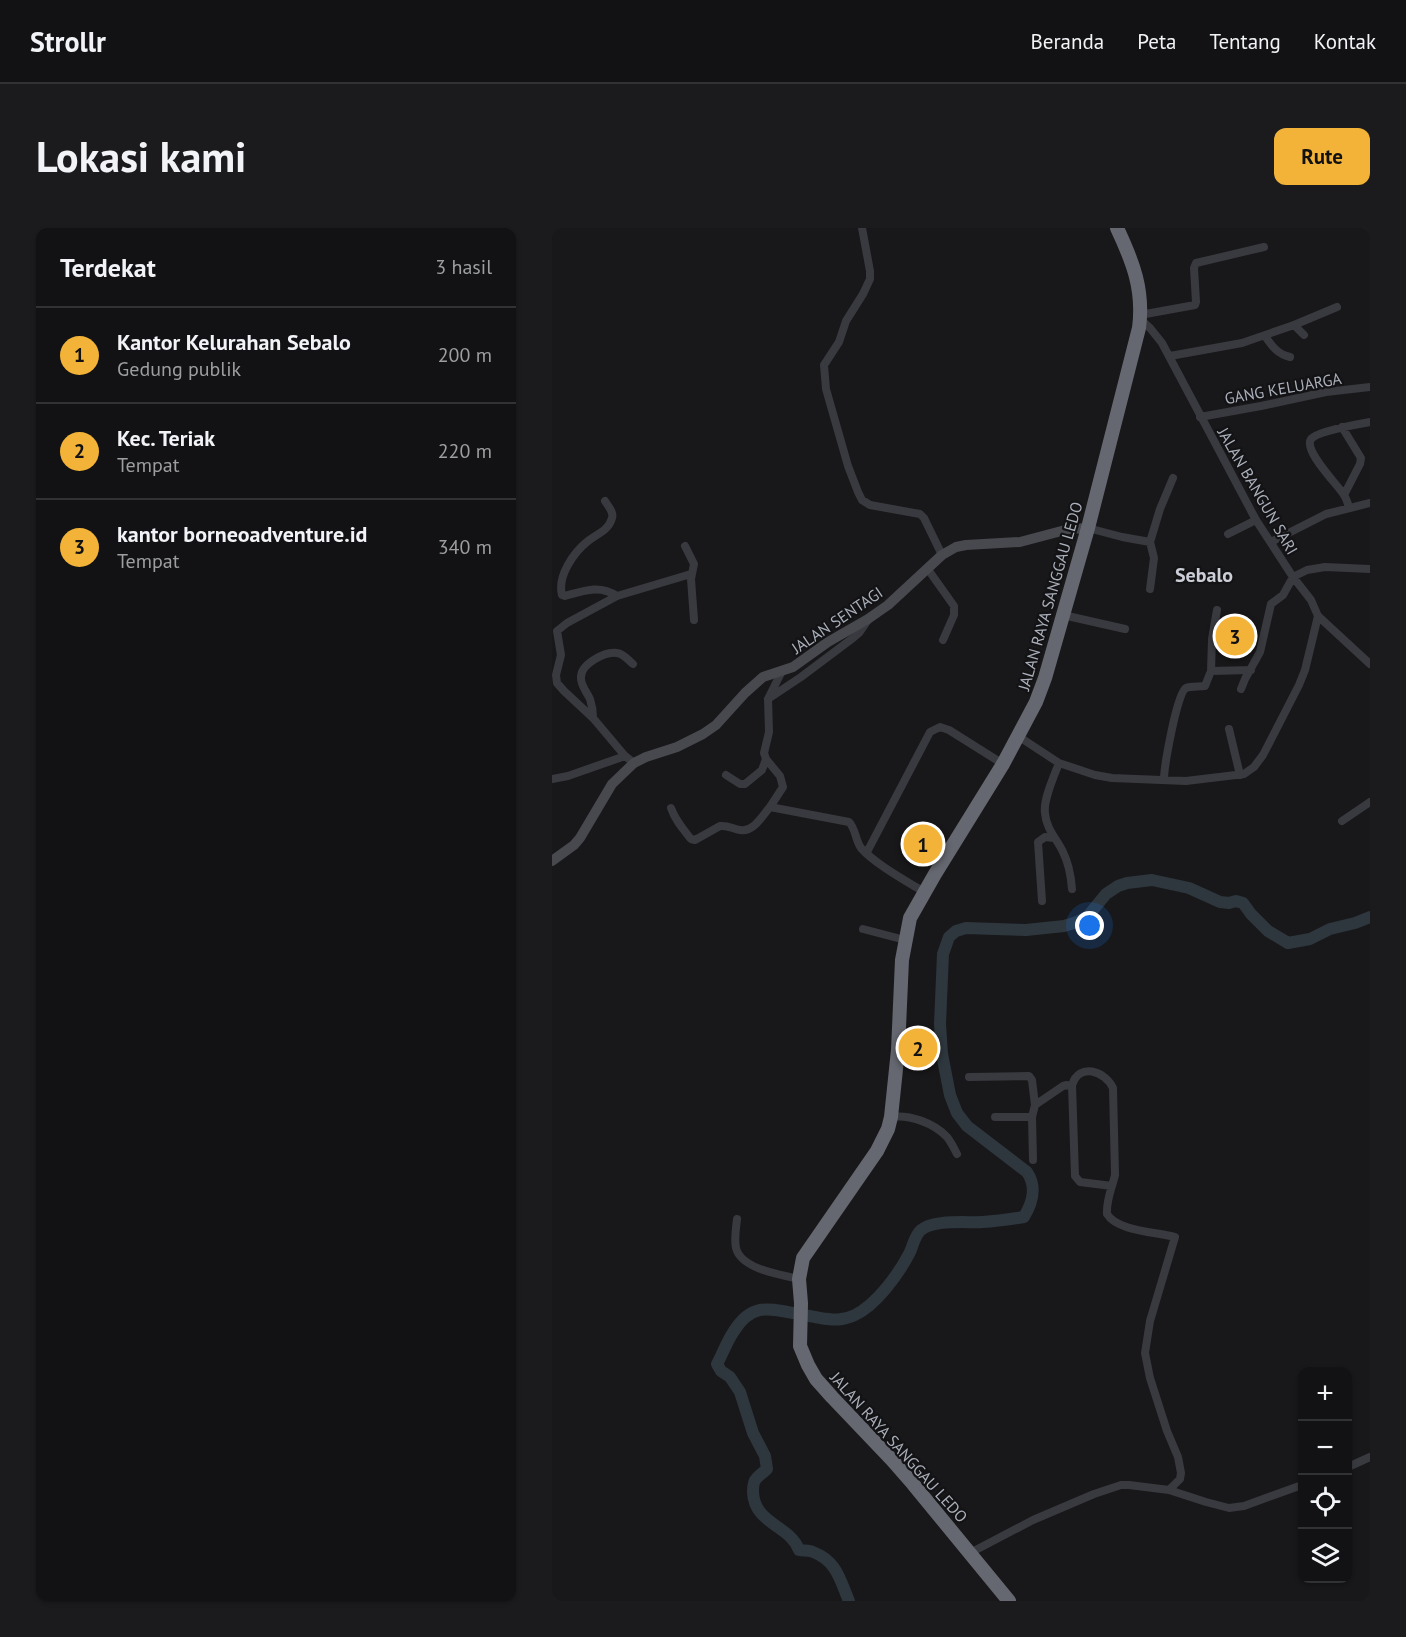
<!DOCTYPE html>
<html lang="id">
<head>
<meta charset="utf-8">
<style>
	:root { --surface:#121214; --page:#1b1b1d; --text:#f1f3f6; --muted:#9c9ea0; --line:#313234; --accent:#f2b338 }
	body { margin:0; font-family:"PT Sans",sans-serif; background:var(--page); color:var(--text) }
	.controls { position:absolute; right:18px; bottom:18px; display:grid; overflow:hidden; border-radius:12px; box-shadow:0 2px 4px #0004 }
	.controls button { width:54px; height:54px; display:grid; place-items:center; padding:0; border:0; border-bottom:2px solid var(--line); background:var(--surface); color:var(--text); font:30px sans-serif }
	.you { position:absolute; left:538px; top:698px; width:21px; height:21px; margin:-15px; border:4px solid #fff; border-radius:50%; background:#1a73e8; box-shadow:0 0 0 9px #1a73e833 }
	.badge { display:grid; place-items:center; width:39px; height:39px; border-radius:50%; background:var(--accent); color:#111; font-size:20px; font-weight:700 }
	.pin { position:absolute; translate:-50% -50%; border:3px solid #fff; box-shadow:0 2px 6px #0006 }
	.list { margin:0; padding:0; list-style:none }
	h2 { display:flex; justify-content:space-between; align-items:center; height:78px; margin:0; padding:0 24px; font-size:26px }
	h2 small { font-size:20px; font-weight:400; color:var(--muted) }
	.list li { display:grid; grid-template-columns:39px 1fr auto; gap:18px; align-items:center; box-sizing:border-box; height:96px; padding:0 24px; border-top:2px solid var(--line) }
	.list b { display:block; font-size:22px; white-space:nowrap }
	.list p { margin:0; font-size:20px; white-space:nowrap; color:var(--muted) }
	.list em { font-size:20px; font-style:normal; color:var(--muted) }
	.icon { flex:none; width:33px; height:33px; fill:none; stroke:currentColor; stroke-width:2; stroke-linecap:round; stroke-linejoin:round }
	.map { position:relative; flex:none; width:818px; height:1373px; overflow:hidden; border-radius:12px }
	header { display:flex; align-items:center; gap:36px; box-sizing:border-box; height:84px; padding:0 30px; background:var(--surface); border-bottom:2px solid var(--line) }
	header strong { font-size:28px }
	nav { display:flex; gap:33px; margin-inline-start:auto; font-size:21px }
	.intro { display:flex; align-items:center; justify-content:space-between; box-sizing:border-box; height:144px; padding:0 36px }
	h1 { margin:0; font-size:42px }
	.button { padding:15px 27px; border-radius:12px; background:var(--accent); color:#111; font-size:21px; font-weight:700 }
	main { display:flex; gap:36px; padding:0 36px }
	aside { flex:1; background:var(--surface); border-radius:12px; box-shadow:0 2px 4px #0004 }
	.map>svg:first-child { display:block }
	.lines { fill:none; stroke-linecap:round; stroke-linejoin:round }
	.river { stroke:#2e373e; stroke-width:12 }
	.street { stroke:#393a3f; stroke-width:8 }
	.secondary { stroke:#47494f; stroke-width:10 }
	.highway { stroke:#656870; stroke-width:14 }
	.labels { text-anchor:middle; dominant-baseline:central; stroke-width:4.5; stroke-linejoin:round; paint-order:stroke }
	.street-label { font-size:16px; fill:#aaafba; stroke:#131315 }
	.quarter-label { font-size:20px; font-weight:bold; fill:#cbced6; stroke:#131315 }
</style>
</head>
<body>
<header>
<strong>Strollr</strong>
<nav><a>Beranda</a><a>Peta</a><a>Tentang</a><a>Kontak</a></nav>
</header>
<div class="intro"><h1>Lokasi kami</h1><a class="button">Rute</a></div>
<main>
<aside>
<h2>Terdekat<small>3 hasil</small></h2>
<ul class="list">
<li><span class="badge">1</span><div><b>Kantor Kelurahan Sebalo</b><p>Gedung publik</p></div><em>200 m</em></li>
<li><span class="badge">2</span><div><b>Kec. Teriak</b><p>Tempat</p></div><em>220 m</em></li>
<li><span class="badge">3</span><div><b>kantor borneoadventure.id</b><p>Tempat</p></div><em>340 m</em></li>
</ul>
</aside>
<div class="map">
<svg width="818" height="1373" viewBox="0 0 818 1373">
	<rect width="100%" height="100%" fill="#18181a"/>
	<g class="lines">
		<path class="river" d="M297 1373C288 1352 285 1333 261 1324 257 1322 251 1323 247 1322 239 1298 202 1296 201 1264 201 1260 201 1254 204 1251 207 1247 212 1244 215 1241L213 1228 201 1205 188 1164 178 1149 169 1143 165 1136C171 1125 175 1113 182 1103 199 1076 215 1080 241 1085 250 1087 259 1088 268 1090 281 1092 291 1093 303 1087 324 1077 346 1047 357 1026 361 1019 362 1008 369 1002 382 991 415 995 431 994 445 993 459 991 472 989 481 974 485 959 475 944L415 898 405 885 398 867 390 826 388 796 391 726 397 709 404 703 414 700 474 702 512 698 525 694 536 688 554 666 566 658 575 655 600 652 637 660 668 674 677 675 684 673 691 675 699 686 716 703 736 715 758 711 778 701 803 695 818 689"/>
		<path class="street" d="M310 0 318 43V51L311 66 294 93 287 114 272 137 274 161 296 238 306 264 310 272 318 277 368 286 372 290 390 327
			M588 87 643 77 644 74 642 40 644 35 712 19
			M588 91 598 100 610 115 704 292 741 349 759 372 766 388 818 436
			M742 97 752 107
			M713 108C720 118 725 126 738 129
			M618 128 690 115 742 97 785 79
			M648 189 709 178 774 164 818 159
			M790 199 809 230 808 236 792 267
			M53 273C56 278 62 284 60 290 57 302 45 306 36 313 22 324 5 348 10 367L13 368C31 363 47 356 65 368
			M797 280C796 276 794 270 792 267 786 257 751 223 759 211 765 203 807 196 818 194
			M536 300 570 309 598 314 608 281 621 250
			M676 306 704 292
			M719 314 774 286 818 275
			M133 318 142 336 139 351 142 392
			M375 340 402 378V387L391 412
			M598 361 602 330 598 314
			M511 387 573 401
			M230 443 216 471 217 504 212 525 214 531 228 548 231 559 218 579 297 594C304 601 303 612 309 620 323 636 354 653 372 664
			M659 443 660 411 665 382
			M689 461 693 451 708 424 719 376 731 367 741 349 755 342 773 339 818 341
			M216 471 249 449 301 410 307 405 316 392
			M41 490C41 483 40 477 38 471 35 464 28 457 29 449 29 436 53 423 65 425 72 426 76 432 81 436
			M677 501 688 547
			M466 508 507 535 543 547 560 550 634 553 692 546 702 539 711 527 747 457 753 442 766 388
			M82 535 73 528 41 490 12 463 5 455 4 447 9 427 5 403 15 395 65 368 139 346
			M507 535C502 548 491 572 493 585 494 601 505 611 511 624 517 636 519 648 520 661
			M174 547 188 556H193L210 542 214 531
			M0 551 16 548 73 528
			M612 552C612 539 625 464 634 460 639 458 647 459 653 458L659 443 699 442
			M119 580C123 592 131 601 139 611L143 612 168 598C176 597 181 601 188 602 201 605 210 588 218 579
			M790 593 818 574
			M315 624 378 504 388 499 397 502 451 536
			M490 673 486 614 493 609 502 610
			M311 701 353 712
			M417 849 477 848 480 852 483 877
			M339 889C357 886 382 895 395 909 399 914 402 920 405 926
			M443 889H480
			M481 932 480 889 483 877 511 858 515 857 520 859
			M560 958 528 954 523 948 520 857C527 834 553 843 561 860L563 947C560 960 554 972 555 986 565 1003 604 1004 623 1009L598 1093 593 1125 598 1150 615 1203 626 1229 629 1245 628 1251 617 1262
			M185 991C184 1000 182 1011 184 1020 189 1041 229 1047 247 1051
			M796 1239 818 1229
			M418 1325 481 1292 542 1266 569 1257H577L617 1262 654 1274 677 1280 692 1278 750 1257"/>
		<path class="secondary" d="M0 633 22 617 28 610 60 556 82 535 94 529 125 519 151 506 164 497 193 465 211 449 241 439 276 414 316 391 336 377 390 327 404 319 414 317 468 314 517 301 536 300"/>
		<path class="highway" d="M457 1373 361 1256 340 1232 280 1169 264 1151 256 1137 248 1118 249 1075 247 1051 251 1030 325 923 336 901 339 889 346 822 350 732 358 690 383 646 451 536 484 474 493 450 536 300 587 100C592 62 581 34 565 0"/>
	</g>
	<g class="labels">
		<g class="street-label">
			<text transform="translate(731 160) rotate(-10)">GANG KELUARGA</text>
			<text transform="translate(706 263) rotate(60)">JALAN BANGUN SARI</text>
			<text transform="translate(498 368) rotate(-74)">JALAN RAYA SANGGAU LEDO</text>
			<text transform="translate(285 392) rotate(-34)">JALAN SENTAGI</text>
			<text transform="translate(347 1219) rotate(48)">JALAN RAYA SANGGAU LEDO</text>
		</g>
		<g class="quarter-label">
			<text x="652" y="347">Sebalo</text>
		</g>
	</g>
</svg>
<div class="controls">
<button>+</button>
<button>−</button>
<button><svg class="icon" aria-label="locate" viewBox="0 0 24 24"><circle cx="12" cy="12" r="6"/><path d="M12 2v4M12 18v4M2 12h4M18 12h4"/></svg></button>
<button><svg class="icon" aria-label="layers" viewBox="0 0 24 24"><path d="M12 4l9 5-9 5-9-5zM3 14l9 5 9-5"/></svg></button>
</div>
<div class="you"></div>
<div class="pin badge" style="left:371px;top:616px">1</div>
<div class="pin badge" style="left:366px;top:820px">2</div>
<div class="pin badge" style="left:683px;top:408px">3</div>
</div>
</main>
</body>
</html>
